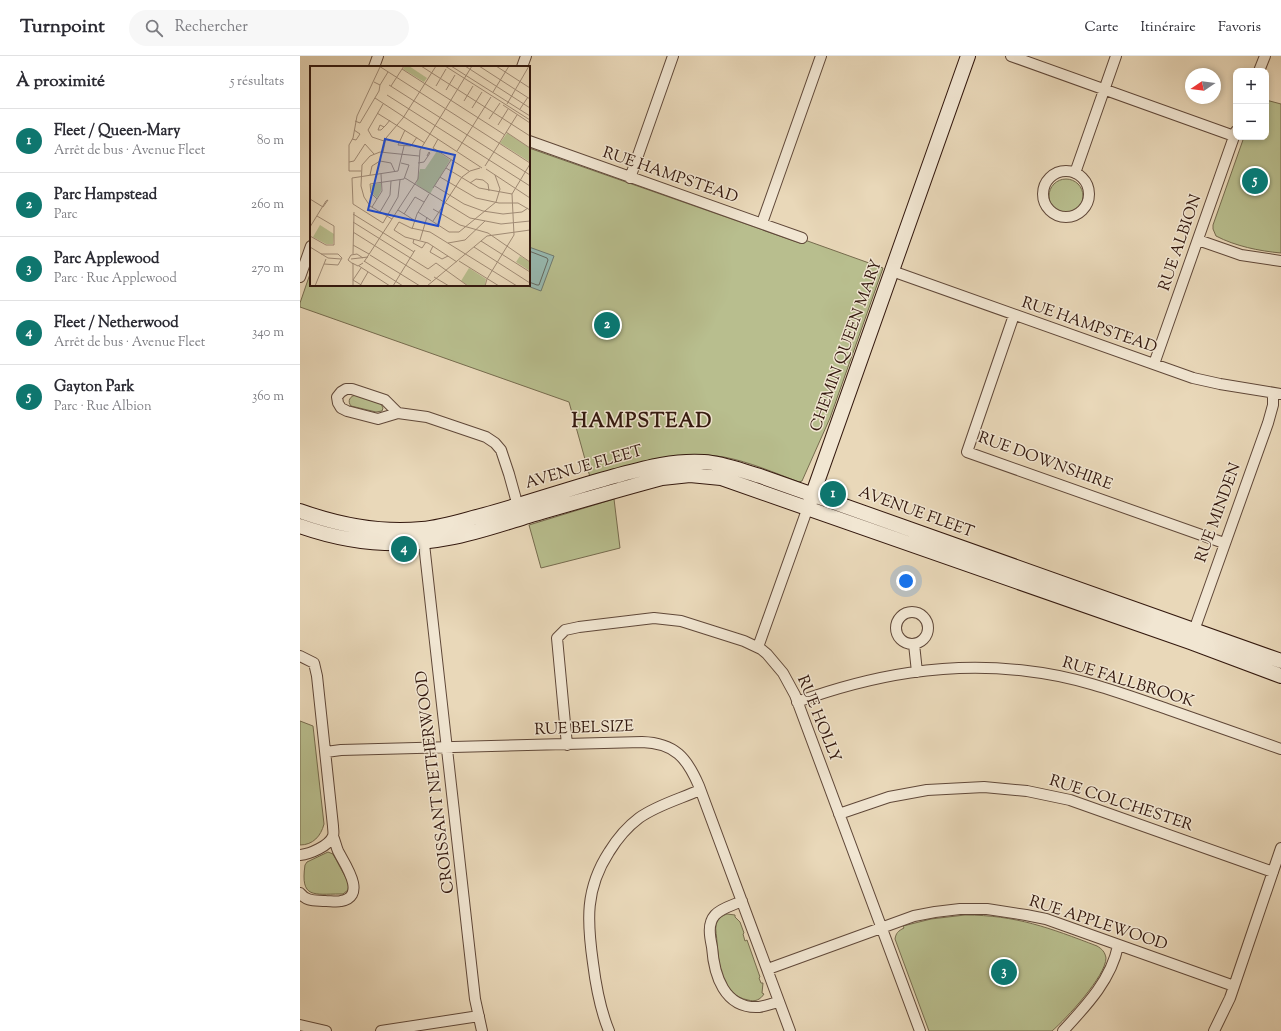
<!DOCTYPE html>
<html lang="fr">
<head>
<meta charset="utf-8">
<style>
	:root { --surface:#fff; --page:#f7f7f7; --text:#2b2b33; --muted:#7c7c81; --line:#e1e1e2; --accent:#0f766e }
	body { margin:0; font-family:"Sorts Mill Goudy",serif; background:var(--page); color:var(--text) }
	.controls { position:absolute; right:12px; top:12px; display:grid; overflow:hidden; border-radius:8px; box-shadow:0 2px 6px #0003 }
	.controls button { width:36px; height:36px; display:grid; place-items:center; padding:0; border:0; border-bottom:1px solid var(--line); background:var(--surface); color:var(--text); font:20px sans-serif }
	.compass { position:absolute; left:885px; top:12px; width:36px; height:36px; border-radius:50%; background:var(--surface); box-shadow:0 2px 6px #0003; rotate:257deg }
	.you { position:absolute; left:606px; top:525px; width:14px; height:14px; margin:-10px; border:3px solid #fff; border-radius:50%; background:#1a73e8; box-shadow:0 0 0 6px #1a73e833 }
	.badge { display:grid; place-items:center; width:26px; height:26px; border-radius:50%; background:var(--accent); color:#fff; font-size:13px; font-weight:700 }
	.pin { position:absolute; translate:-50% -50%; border:2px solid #fff; box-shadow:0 1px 4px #0006 }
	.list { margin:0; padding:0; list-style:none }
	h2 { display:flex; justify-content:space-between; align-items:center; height:52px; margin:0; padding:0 16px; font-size:17px }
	h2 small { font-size:13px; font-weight:400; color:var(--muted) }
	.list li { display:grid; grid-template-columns:26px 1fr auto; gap:12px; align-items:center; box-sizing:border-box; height:64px; padding:0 16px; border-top:1px solid var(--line) }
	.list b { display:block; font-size:15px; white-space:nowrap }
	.list p { margin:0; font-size:13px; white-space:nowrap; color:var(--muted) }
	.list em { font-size:13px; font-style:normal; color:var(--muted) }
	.icon { flex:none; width:22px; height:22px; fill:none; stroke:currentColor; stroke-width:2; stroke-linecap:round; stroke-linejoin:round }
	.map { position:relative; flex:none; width:981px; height:975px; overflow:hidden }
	header { display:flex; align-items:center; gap:24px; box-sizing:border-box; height:56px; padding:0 20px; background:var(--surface); border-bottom:1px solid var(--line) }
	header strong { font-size:19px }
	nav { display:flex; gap:22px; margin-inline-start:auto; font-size:14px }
	.search { width:280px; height:36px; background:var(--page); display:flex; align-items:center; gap:10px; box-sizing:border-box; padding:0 14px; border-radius:22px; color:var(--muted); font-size:15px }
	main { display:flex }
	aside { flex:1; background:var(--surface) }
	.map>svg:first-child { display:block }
	.green { fill:#b8be8e; stroke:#766b4e }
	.water { fill:#97b9b0; stroke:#6f796f }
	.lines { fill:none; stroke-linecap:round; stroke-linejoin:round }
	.shore { stroke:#65685f; stroke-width:1 }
	.street-casing { stroke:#604839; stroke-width:12 }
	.secondary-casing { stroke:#33180e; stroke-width:16 }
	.street { stroke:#f1e6d2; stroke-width:10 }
	.secondary { stroke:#f1e6d2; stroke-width:14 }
	.labels { text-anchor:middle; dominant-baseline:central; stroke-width:3; stroke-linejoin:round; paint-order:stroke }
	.street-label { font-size:16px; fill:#33180e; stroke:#f1e6d2 }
	.district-label { font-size:20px; font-weight:bold; letter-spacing:1px; fill:#33180e; stroke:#f1e6d2 }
	.inset-road { fill:none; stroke:#a08b75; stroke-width:1 }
	.view { fill:#1d4ed8; fill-opacity:0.15; stroke:#1d4ed8; stroke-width:2 }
	.inset-edge { fill:none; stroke:#33180e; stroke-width:2 }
</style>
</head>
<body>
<header>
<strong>Turnpoint</strong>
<div class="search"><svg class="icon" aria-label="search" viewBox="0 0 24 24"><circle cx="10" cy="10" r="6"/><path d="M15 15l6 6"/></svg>Rechercher</div>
<nav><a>Carte</a><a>Itinéraire</a><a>Favoris</a></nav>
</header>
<main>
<aside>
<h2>À proximité<small>5 résultats</small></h2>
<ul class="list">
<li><span class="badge">1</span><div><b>Fleet / Queen-Mary</b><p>Arrêt de bus · Avenue Fleet</p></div><em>80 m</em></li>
<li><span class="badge">2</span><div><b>Parc Hampstead</b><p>Parc</p></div><em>260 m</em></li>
<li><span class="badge">3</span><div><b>Parc Applewood</b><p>Parc · Rue Applewood</p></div><em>270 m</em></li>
<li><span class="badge">4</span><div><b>Fleet / Netherwood</b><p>Arrêt de bus · Avenue Fleet</p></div><em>340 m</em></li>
<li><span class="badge">5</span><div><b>Gayton Park</b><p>Parc · Rue Albion</p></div><em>360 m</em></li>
</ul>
</aside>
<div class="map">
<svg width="981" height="975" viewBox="0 0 981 975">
	<rect width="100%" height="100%" fill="#e9d8b9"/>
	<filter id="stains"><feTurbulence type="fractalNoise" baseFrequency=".005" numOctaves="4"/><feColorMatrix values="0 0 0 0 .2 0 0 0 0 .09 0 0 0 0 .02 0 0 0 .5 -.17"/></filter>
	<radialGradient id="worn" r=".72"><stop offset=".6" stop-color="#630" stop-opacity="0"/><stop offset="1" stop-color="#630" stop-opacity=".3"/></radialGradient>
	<path class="green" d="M966 44 981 48V197C959 195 935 190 916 180L913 173V169L944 81H966Z
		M229 92 500 187 502 183 583 212 530 362 502 425 499 426C475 417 450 406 424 401 377 393 334 408 290 421L269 346 0 251V247L11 215V229H229Z
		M749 140a17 17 0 1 1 34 0a17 17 0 1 1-34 0Z
		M56 339 81 348 83 352 82 355 76 356 51 350C47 345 50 340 56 339Z
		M314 443 320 492 241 512 229 469Z
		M0 665 13 670 24 768C21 780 13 789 0 789Z
		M28 796 33 798 47 824 49 828 48 834 43 838H40C14 838 0 843 5 809L7 806Z
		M427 858 435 859V861L440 866 444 877 443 878 445 885 447 884 460 921 459 922 461 927H463L462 937 464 938C460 944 455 946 448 944 421 939 419 908 417 887 417 881 415 874 416 868 417 863 422 860 427 858Z
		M665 859C716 859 750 872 797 890 802 893 805 896 806 902 806 920 766 963 752 975H629L595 883C596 877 598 875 604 872L603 870 631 863Z"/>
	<path class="water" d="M229 191 254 200 241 235 225 229H229Z"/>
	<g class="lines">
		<path class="shore" d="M229 195 247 202 248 204 239 229H237L229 226"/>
		<g class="street-casing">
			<path id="street" d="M711 0 934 80
				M74 11 78 0
				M222 11 226 0
				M959 15 965 0
				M229 85 502 182
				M743 138a23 23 0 1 1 46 0a23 23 0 1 1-46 0Z
				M775 117 816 0
				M330 122 373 0
				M462 167 521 0
				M898 184 941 199 981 205
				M592 215 893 322 920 328 981 338
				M0 221 11 190
				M714 259 667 396 924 487
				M854 308 936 75
				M98 357 85 344 52 333H46L41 336 37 341 38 347 41 352 47 355 78 363 98 357 127 361 186 381 195 387 201 394 209 418 219 454
				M123 479 175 943 182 975
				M596 572a16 16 0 1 1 32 0a16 16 0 1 1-32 0Z
				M892 580 968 367 973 349V338
				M614 588 617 616
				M458 591 508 451
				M0 600 14 607 17 620 33 770C33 773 34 777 33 780 29 790 10 798 0 799
				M497 646C572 619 647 605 727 615 775 620 821 637 867 653 905 666 943 680 981 693
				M267 689 257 582 265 574 279 571 354 562 381 565 444 585 461 593 467 598 483 617 495 639 620 975
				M26 696 41 694 342 686C375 687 387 702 399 730L490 975
				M539 758 589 741 627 734 684 731 727 735 770 744 973 816
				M0 837C7 846 15 844 26 845 30 845 37 846 41 845 68 840 44 807 38 795 36 790 35 785 33 780
				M442 845C434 849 421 852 415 859 407 868 410 881 412 891 414 919 424 953 459 951 466 950 473 947 479 946
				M468 913 614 860 635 856 660 853H687L726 859 746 863 934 930
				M0 969 26 975
				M81 975 179 960
				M309 975C300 953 296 931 293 907 287 865 285 833 309 796 317 783 327 771 339 762 357 749 380 743 400 734
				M763 975C786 950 811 924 818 890
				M914 975 930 942 981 792"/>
		</g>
		<g class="secondary-casing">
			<path id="secondary" d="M510 446 668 0
				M0 455C39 469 81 477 122 473 143 471 164 464 184 459 228 447 271 432 315 420 345 412 373 404 404 406 423 407 442 415 460 420L981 605
				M0 470C48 487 99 492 149 482 176 477 202 468 228 460 273 447 317 434 362 422L390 419 421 422 890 586 981 620"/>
		</g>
		<use href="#street" class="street"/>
		<use href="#secondary" class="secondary"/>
	</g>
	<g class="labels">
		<g class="street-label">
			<text transform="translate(370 120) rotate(19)">RUE HAMPSTEAD</text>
			<text transform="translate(881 187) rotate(-71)">RUE ALBION</text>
			<text transform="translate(789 270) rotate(19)">RUE HAMPSTEAD</text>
			<text transform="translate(547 290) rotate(-70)">CHEMIN QUEEN MARY</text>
			<text transform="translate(745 406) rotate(20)">RUE DOWNSHIRE</text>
			<text transform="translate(284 412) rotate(-16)">AVENUE FLEET</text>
			<text transform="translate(616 457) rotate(20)">AVENUE FLEET</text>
			<text transform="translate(919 457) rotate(-70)">RUE MINDEN</text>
			<text transform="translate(828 627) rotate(17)">RUE FALLBROOK</text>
			<text transform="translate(518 663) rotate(68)">RUE HOLLY</text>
			<text transform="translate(284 673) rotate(-2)">RUE BELSIZE</text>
			<text transform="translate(136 726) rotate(-97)">CROISSANT NETHERWOOD</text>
			<text transform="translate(821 748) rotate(18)">RUE COLCHESTER</text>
			<text transform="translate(798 868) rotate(18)">RUE APPLEWOOD</text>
		</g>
		<g class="district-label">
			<text x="342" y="366">HAMPSTEAD</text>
		</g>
	</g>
	<g transform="translate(10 10)">
		<rect width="220" height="220" fill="#e9d8b9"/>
		<path d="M95 0H99L117 12 114 16 93 3ZM197 67 220 82V96L190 77ZM127 85 140 94 120 128 106 118 110 103H115ZM71 117V125L67 132 62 127 61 119ZM10 159 24 168 23 178H16L3 171ZM210 190 220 196V205L206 196ZM159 202 176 213 175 220H159L151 215Z" fill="#b8be8e"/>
		<path class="inset-road" d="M69 0 220 97M111 0 220 70M135 0 220 54M141 0 220 50M155 0 220 42M169 0 220 33M186 0 220 22M92 3 195 69M70 19 78 6M79 19 220 109M81 20 94 0M126 20 136 3M136 24 145 9M183 26 199 0M77 29 220 120M65 32 172 102M154 35 163 20M73 38 58 64 62 71 74 75M197 38 219 0M193 39 220 57M162 42 172 26M210 43 218 31M67 47 115 77M179 53 190 37M45 55 50 57 69 25 70 19 64 16M188 59 198 43M74 61 70 59 68 64H71L76 59 80 54M95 64 88 79 101 80 107 71M196 66 220 82M42 73 46 74 50 68 44 64M128 73 123 82 159 105M147 85 181 31M73 86 76 72 93 52 126 0M39 96V79L43 72 47 50 70 1M108 97 114 96 120 87 119 86 117 90M175 100 207 49M136 102 169 122 202 128M176 103 220 132M51 105H39V96L44 95 55 78 64 88M60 109 62 100 70 95 81 97 85 106M130 111 166 132 189 137H208L220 144M95 112 160 152 191 158 220 155M90 114 88 131 73 157 43 138 42 112 88 105 94 80M160 117 166 113 173 114 178 118 179 125M125 120 154 138 173 145 193 148 212 146 218 142M123 122 141 94M0 133 13 141M67 133 61 127 60 118 94 113 99 99 91 97M62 141 72 125 71 108M123 143 150 159 178 167 220 196M88 144 104 154M70 146 80 129 81 115M108 146 139 166H149L186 136 190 123 185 109M43 148 104 186M94 148 105 131 114 136M82 153 60 140 54 131 51 120 52 99 60 90 70 86 109 90M123 155 152 111 160 105 170 102M43 156 118 203 126 197 158 220M0 161 16 135 18 134 13 141M102 163 107 148 119 128M43 166 121 215M0 170 16 179H24V160L7 150M104 173 103 177 112 182 116 176M110 174 117 151M171 175 220 206M138 177 155 174 175 155M43 179 59 188M123 180 120 186 132 193 138 190M0 181 18 192 31 193M164 181 220 217M11 188H28L32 192 28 199 14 198M43 188 44 146M60 189 110 220M41 193 58 191M54 195 93 220M149 195 189 220M54 196 108 113 110 84 162 0M147 196 118 177 95 171 84 164 89 156 101 162 120 166 207 220M42 197 48 200 53 197M43 197V220M43 198 38 194 41 189 47 188 53 192M49 200 80 220M51 202 43 214 53 220M124 211 139 220M51 218 58 206M5 220 16 193M83 220 105 184M117 220 177 170 220 164M175 220 177 213 204 169 202 128 220 98"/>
		<path class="view" d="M75 73 145 89 128 160 58 144Z"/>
		<rect width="220" height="220" class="inset-edge"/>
	</g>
	<rect width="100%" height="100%" filter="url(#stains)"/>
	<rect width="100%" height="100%" fill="url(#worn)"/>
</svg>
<div class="controls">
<button>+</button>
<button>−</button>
</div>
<svg class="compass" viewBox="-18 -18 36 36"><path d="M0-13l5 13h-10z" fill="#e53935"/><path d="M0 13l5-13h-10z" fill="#7c7c81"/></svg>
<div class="you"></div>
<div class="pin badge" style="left:533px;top:438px">1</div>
<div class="pin badge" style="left:307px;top:269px">2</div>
<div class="pin badge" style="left:704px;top:916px">3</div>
<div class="pin badge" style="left:104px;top:493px">4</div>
<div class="pin badge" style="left:955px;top:125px">5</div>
</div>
</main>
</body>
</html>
